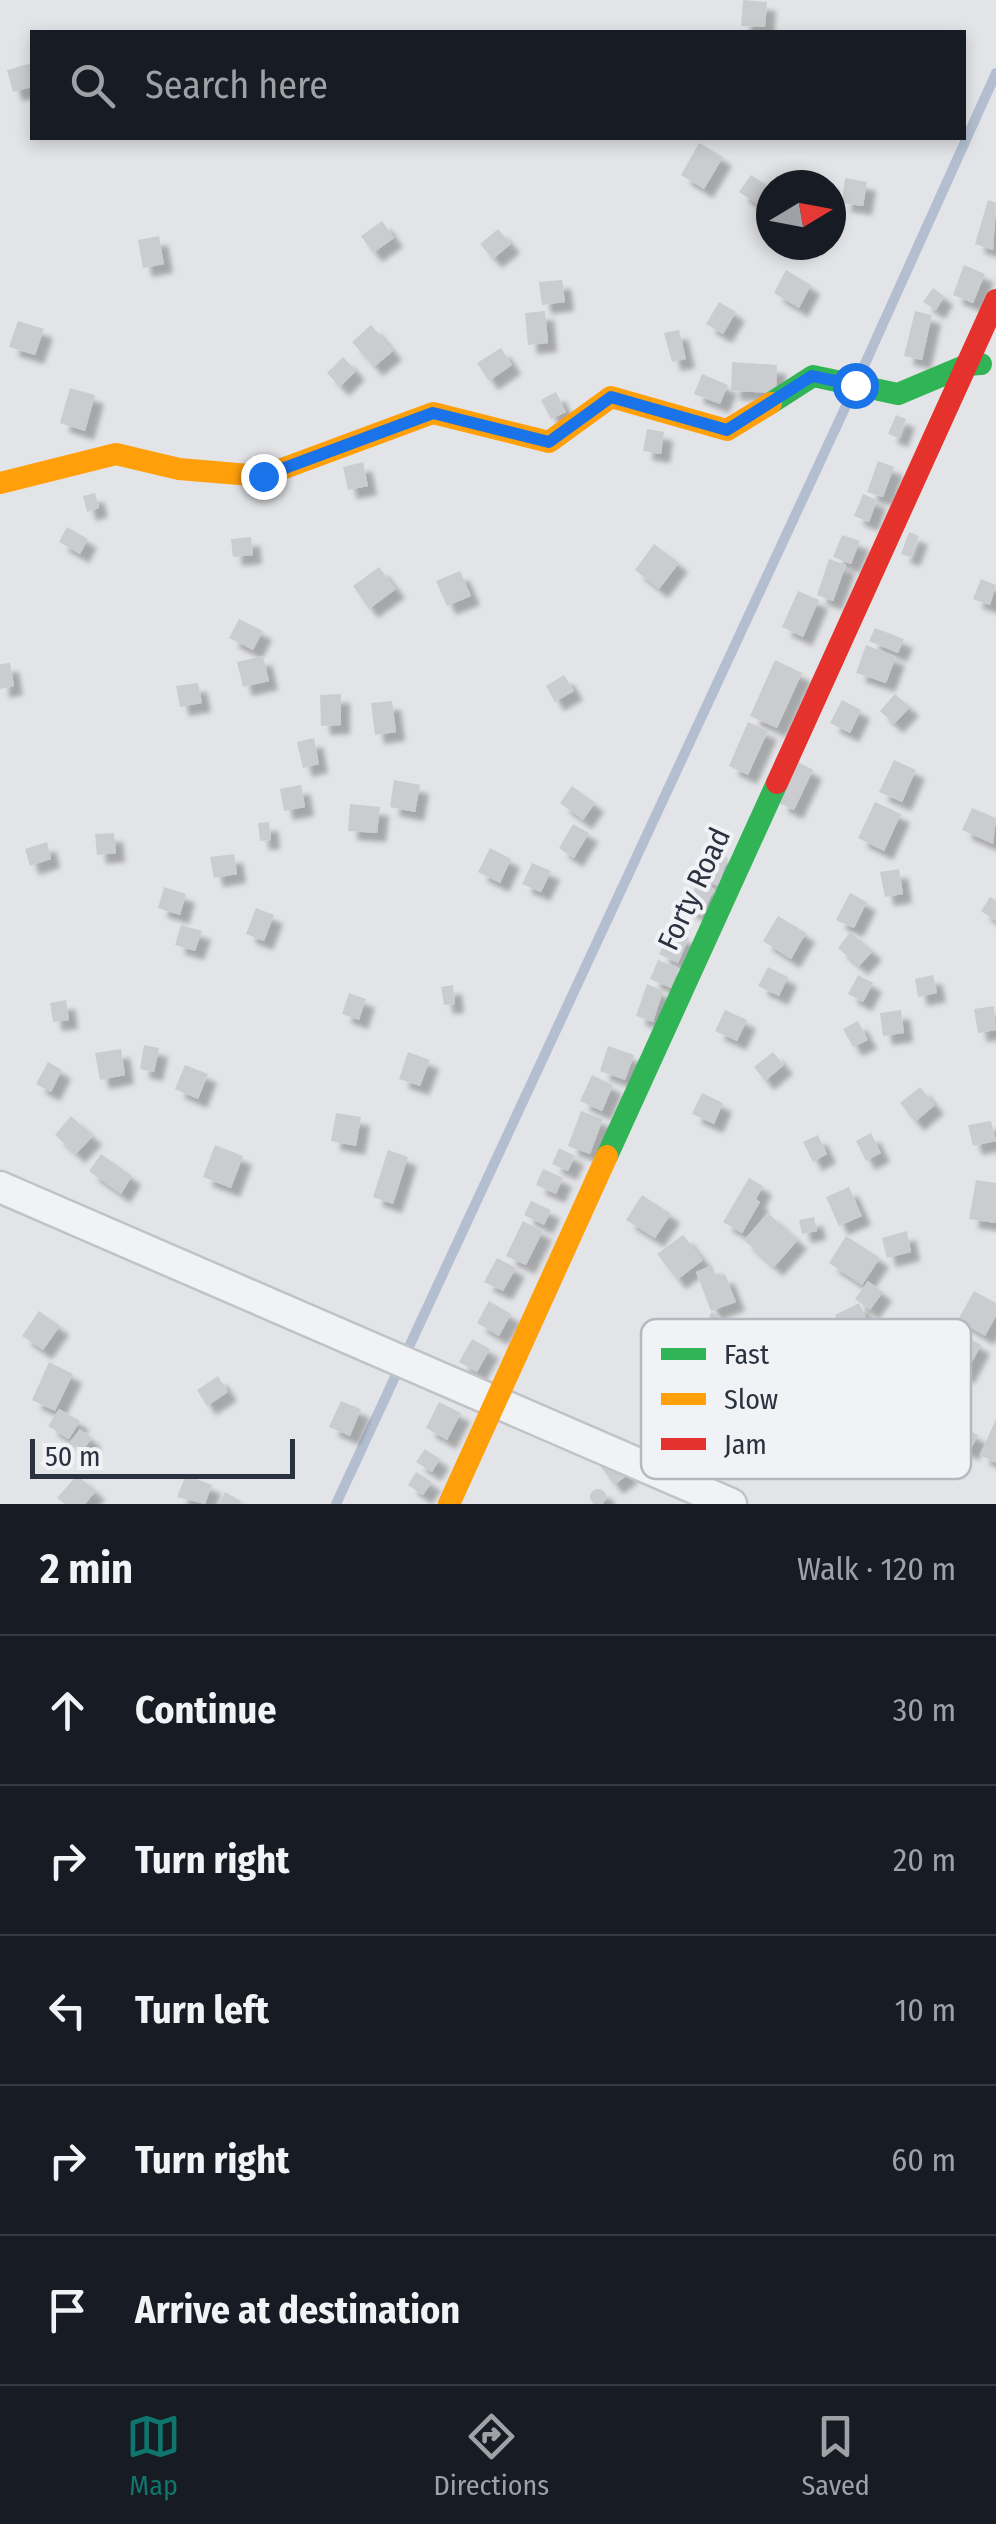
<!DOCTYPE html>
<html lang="en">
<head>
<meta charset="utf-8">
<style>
	:root { --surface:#171b24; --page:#20242c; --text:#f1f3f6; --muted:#9ea1a6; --line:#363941; --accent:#0f766e }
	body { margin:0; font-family:"Fira Sans Condensed",sans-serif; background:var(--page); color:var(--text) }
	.compass { position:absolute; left:756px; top:170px; width:90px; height:90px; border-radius:50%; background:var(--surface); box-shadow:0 5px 15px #0003; rotate:80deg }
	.scale { position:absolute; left:30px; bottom:25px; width:265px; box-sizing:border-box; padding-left:10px; border:5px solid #2a313f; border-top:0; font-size:28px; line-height:35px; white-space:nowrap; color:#2a313f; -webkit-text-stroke:8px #f0f2f6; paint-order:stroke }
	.stop { position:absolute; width:30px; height:30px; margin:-22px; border:8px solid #1a73e8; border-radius:50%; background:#fff }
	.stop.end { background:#1a73e8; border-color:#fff; box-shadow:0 2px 10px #0008 }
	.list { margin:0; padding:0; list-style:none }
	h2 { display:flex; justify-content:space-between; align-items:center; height:130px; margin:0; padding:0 40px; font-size:42px }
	h2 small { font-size:32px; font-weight:400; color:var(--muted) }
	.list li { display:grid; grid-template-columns:65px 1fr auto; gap:30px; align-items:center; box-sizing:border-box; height:150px; padding:0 40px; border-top:2px solid var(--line) }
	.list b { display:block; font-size:38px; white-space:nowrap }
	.list em { font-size:32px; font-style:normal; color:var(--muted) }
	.icon { flex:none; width:55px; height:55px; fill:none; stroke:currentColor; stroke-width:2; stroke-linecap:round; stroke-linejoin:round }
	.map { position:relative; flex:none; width:996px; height:1504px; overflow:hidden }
	.search { position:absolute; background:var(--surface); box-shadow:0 5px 15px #0003; left:30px; right:30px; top:30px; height:110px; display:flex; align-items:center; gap:25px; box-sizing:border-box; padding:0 35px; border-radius:0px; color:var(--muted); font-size:38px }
	.sheet { height:880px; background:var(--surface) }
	nav { display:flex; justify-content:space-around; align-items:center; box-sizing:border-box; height:140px; border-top:2px solid var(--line); background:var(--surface); font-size:28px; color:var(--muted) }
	nav a { display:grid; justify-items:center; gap:5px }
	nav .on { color:var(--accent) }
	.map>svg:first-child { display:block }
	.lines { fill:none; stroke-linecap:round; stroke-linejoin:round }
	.stream { stroke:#b3bfd1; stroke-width:10 }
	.building { fill:#cbcccf; filter:url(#shadow) }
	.street-casing { stroke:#c1c2c5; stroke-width:35 }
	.street { stroke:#f1f2f4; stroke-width:30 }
	.fast { stroke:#30b455; stroke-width:22 }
	.slow { stroke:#ff9f0a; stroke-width:22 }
	.jam { stroke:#e5322d; stroke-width:22 }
	.route { stroke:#1a73e8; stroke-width:12 }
	.labels { text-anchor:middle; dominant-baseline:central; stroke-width:8; stroke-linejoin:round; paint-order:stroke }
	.street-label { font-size:30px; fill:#2a313f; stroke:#f0f2f6 }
	.key { fill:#f0f2f6; stroke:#b5b8bf; stroke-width:2.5 }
	.key-label { font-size:28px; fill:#2a313f }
</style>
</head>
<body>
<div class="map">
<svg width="996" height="1504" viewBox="0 0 996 1504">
	<defs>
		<filter id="shadow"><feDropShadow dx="9" dy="9" stdDeviation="2.5" flood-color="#0004"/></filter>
	</defs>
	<rect width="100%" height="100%" fill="#e3e4e7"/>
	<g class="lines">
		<path class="stream" d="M859 377 996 73
			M336 1504 852 393"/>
	</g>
	<path class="building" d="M743 0 767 2 765 27 741 26Z
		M32 63V87L13 92 7 70Z
		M699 143 723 157 704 189 681 175Z
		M751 175 771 188 760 206 739 192Z
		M845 178 867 182 863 206 842 203Z
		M988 200 996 203 993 250 975 244Z
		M382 221 394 238 373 253 361 236Z
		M498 229 511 244 493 259 480 244Z
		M159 236 164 264 143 268 138 240Z
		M964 265 985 274 973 303 953 295Z
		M786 270 811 285 799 308 774 293Z
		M562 280 565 302 542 305 539 282Z
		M933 288 944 296 936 310 923 302Z
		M719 302 736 312 723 334 706 324Z
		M545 311 548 343 528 345 525 313Z
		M915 311 932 315 922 360 904 356Z
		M18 321 44 329 35 355 9 347Z
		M371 325 393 351 374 367 352 342Z
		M679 330 686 359 672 362 664 333Z
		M501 348 512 365 489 381 477 363Z
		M343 357 356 371 340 387 327 373Z
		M732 362 777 365 776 393 731 391Z
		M702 374 728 385 720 404 694 394Z
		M70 388 95 395 85 431 60 423Z
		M556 392 566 412 551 419 541 400Z
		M896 415 906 419 899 438 888 434Z
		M647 429 664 432 661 454 643 451Z
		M878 461 894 467 883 497 867 492Z
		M363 462 368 486 348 490 343 467Z
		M95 493 99 508 87 512 83 496Z
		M863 494 877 500 869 522 854 516Z
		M67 527 88 539 80 554 59 542Z
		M909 532 919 536 911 557 901 554Z
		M842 535 860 541 851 564 833 557Z
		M251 537 253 555 233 557 231 539Z
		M654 544 679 563 659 589 635 570Z
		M829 559 846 565 833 601 817 595Z
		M379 567 396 589 369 609 353 586Z
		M460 571 471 596 447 606 436 581Z
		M981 579 996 585 990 605 973 599Z
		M798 591 819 600 803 637 782 627Z
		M239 619 263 631 253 650 229 638Z
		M875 628 904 639 898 653 869 641Z
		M866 645 896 657 886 683 856 673Z
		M263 656 269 681 243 687 237 662Z
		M775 660 802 673 777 728 750 716Z
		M10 663 14 686 0 689V664Z
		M564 675 574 691 555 702 546 686Z
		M198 683 202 703 180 707 176 686Z
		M341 694V725L321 726 320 695Z
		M895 694 910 707 894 724 880 711Z
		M842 700 861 710 850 733 830 723Z
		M392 701 396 732 375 735 371 703Z
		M748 722 768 731 748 775 729 766Z
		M314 738 319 764 303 768 297 742Z
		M792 759 813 770 794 810 779 803Z
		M894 760 916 770 902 802 879 792Z
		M394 780 420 785 415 812 390 807Z
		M301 785 305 807 284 811 280 789Z
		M572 786 595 803 583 820 560 803Z
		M875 802 901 814 884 851 858 838Z
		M350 804 380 807 377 833 348 831Z
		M972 808 996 818 993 844 962 830Z
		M269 822 271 840 260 841 258 823Z
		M573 824 589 833 574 858 559 848Z
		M114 833 116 853 97 855 95 834Z
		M47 842 51 859 30 866 25 849Z
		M490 848 511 859 500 883 478 872Z
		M711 851 728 858 718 886 700 879Z
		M234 854 237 874 214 878 210 857Z
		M532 863 551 871 541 892 522 884Z
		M899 869 903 894 885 897 880 872Z
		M698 881 714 889 702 916 686 908Z
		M164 887 186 894 180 915 158 908Z
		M850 893 867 902 854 928 836 920Z
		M990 897 996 900V921L981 911Z
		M256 908 274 915 264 941 246 934Z
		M778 916 806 933 791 959 763 941Z
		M181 925 202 931 195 951 175 945Z
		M670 930 689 938 678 963 659 954Z
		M850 932 873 951 859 966 838 948Z
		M658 960 679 969 671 988 650 979Z
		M768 967 788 977 779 996 758 986Z
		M858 975 873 983 863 1002 848 994Z
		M933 975 937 993 918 997 915 979Z
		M647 984 663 991 653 1022 636 1016Z
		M453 985 455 1004 444 1005 441 987Z
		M349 993 366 999 359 1020 342 1014Z
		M66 1000 69 1020 53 1022 50 1003Z
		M994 1006 996 1030 978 1033 974 1009Z
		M725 1010 747 1020 737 1041 715 1031Z
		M901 1010 904 1033 883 1036 880 1013Z
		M858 1021 868 1040 853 1047 843 1029Z
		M144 1045 159 1048 154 1072 140 1069Z
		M608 1046 634 1055 625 1080 600 1071Z
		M121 1049 125 1075 100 1080 95 1053Z
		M408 1052 430 1060 420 1086 399 1079Z
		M773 1052 784 1065 765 1081 754 1067Z
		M48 1062 62 1070 51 1092 36 1084Z
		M185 1065 208 1074 198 1099 175 1089Z
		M592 1075 613 1085 602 1111 580 1101Z
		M920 1087 935 1105 915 1122 900 1103Z
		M702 1093 723 1103 714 1124 692 1114Z
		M581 1111 603 1119 590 1154 568 1146Z
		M336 1113 361 1117 356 1146 331 1141Z
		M71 1116 93 1136 76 1154 55 1135Z
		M991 1121 996 1141 973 1146 968 1125Z
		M871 1133 881 1153 866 1161 856 1141Z
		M818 1135 827 1154 813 1162 803 1142Z
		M215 1145 243 1156 231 1188 203 1177Z
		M559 1148 575 1156 568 1171 552 1164Z
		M388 1150 408 1157 393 1204 373 1197Z
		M101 1154 132 1176 121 1194 89 1171Z
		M543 1169 563 1178 556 1194 536 1185Z
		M749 1178 763 1186 756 1199 760 1202 742 1233 723 1222Z
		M976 1180 996 1183V1223L969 1219Z
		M849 1187 862 1216 839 1226 826 1197Z
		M642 1195 671 1214 655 1238 626 1220Z
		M531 1201 551 1210 544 1225 524 1215Z
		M768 1213 798 1240 774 1267 744 1240Z
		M814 1217 817 1231 802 1234 799 1220Z
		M523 1221 543 1231 526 1265 506 1256Z
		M907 1231 911 1252 887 1258 882 1238Z
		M683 1235 703 1260 677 1280 657 1254Z
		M846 1236 880 1258 862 1285 829 1263Z
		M497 1258 516 1268 503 1291 484 1282Z
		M712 1265 716 1277 725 1274 736 1302 711 1311 696 1272Z
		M868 1281 883 1292 870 1310 855 1299Z
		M974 1291 996 1303V1316L985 1336 958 1320Z
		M489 1301 511 1314 499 1336 477 1323Z
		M859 1303 875 1338 852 1349 835 1315Z
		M39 1311 60 1326 43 1350 22 1336Z
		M712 1312 736 1327 721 1353 696 1338Z
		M951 1328 981 1345 965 1375 934 1357Z
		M472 1339 490 1349 477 1372 459 1362Z
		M49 1362 73 1374 55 1411 32 1400Z
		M218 1376 228 1392 207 1406 197 1390Z
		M341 1401 361 1409 350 1436 329 1427Z
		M439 1402 461 1413 447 1440 426 1428Z
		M59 1409 80 1421 69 1439 48 1426Z
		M996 1419V1463L980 1455Z
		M958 1425 978 1435 970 1451 950 1442Z
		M80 1429 92 1438 82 1451 70 1442Z
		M425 1449 440 1459 432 1472 416 1462Z
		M617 1457 629 1474 614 1485 601 1467Z
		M416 1472 432 1482 423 1495 408 1485Z
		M77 1475 96 1491 85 1504H65L57 1498Z
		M186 1475 212 1485 205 1504 177 1497Z
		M590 1497a8 8 0 1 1 16 0a8 8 0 1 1-16 0Z
		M225 1492 241 1501 240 1504H219Z"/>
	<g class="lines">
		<g class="street-casing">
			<path id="street" d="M0 1187 731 1504"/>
		</g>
		<use href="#street" class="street"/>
		<path class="fast" d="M771 403 813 376 898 394 967 365 981 364
			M607 1156 777 783"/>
		<path class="slow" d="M0 483 116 454 179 469 263 476 433 413 549 442 611 397 727 430 771 403
			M449 1504 607 1156"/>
		<path class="jam" d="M777 783 996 300"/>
	</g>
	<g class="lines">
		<path class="route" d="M263 476 433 413 549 442 611 397 727 430 812 376 855 385"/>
	</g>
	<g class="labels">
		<g class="street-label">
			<text transform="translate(694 889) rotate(-65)">Forty Road</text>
		</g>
	</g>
	<rect x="641" y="1319" width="330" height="160" rx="15" class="key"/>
	<rect x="661" y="1348" width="45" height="12" fill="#30b455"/>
	<rect x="661" y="1393" width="45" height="12" fill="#ff9f0a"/>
	<rect x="661" y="1438" width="45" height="12" fill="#e5322d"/>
	<g class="key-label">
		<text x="724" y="1364">Fast</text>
		<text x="724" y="1409">Slow</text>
		<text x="724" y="1454">Jam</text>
	</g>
</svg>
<svg class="compass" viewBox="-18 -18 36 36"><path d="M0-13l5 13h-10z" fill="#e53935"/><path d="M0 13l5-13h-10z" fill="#9ea1a6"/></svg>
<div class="scale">50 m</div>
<div class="stop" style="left:855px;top:385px"></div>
<div class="stop end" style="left:263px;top:476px"></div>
<div class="search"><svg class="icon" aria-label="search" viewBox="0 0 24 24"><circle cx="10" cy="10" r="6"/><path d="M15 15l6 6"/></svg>Search here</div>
</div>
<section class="sheet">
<h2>2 min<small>Walk · 120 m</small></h2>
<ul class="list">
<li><svg class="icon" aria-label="ahead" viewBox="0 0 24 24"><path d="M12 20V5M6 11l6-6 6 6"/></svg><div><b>Continue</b></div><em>30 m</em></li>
<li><svg class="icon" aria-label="right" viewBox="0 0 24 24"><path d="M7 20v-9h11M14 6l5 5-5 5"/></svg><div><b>Turn right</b></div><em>20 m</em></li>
<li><svg class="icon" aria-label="left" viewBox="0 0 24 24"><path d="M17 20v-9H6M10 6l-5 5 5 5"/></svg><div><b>Turn left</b></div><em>10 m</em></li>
<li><svg class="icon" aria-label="right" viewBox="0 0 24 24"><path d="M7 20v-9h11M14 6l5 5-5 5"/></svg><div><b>Turn right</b></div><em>60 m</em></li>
<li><svg class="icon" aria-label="arrive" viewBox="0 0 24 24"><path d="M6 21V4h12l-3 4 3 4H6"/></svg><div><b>Arrive at destination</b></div></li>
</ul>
</section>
<nav>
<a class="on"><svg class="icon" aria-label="map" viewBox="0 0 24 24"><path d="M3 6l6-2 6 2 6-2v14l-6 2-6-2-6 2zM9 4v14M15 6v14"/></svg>Map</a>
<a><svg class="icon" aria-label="directions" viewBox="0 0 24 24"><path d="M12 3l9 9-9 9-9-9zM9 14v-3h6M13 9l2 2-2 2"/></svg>Directions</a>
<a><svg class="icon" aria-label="saved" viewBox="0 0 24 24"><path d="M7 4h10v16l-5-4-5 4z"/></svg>Saved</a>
</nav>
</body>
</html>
